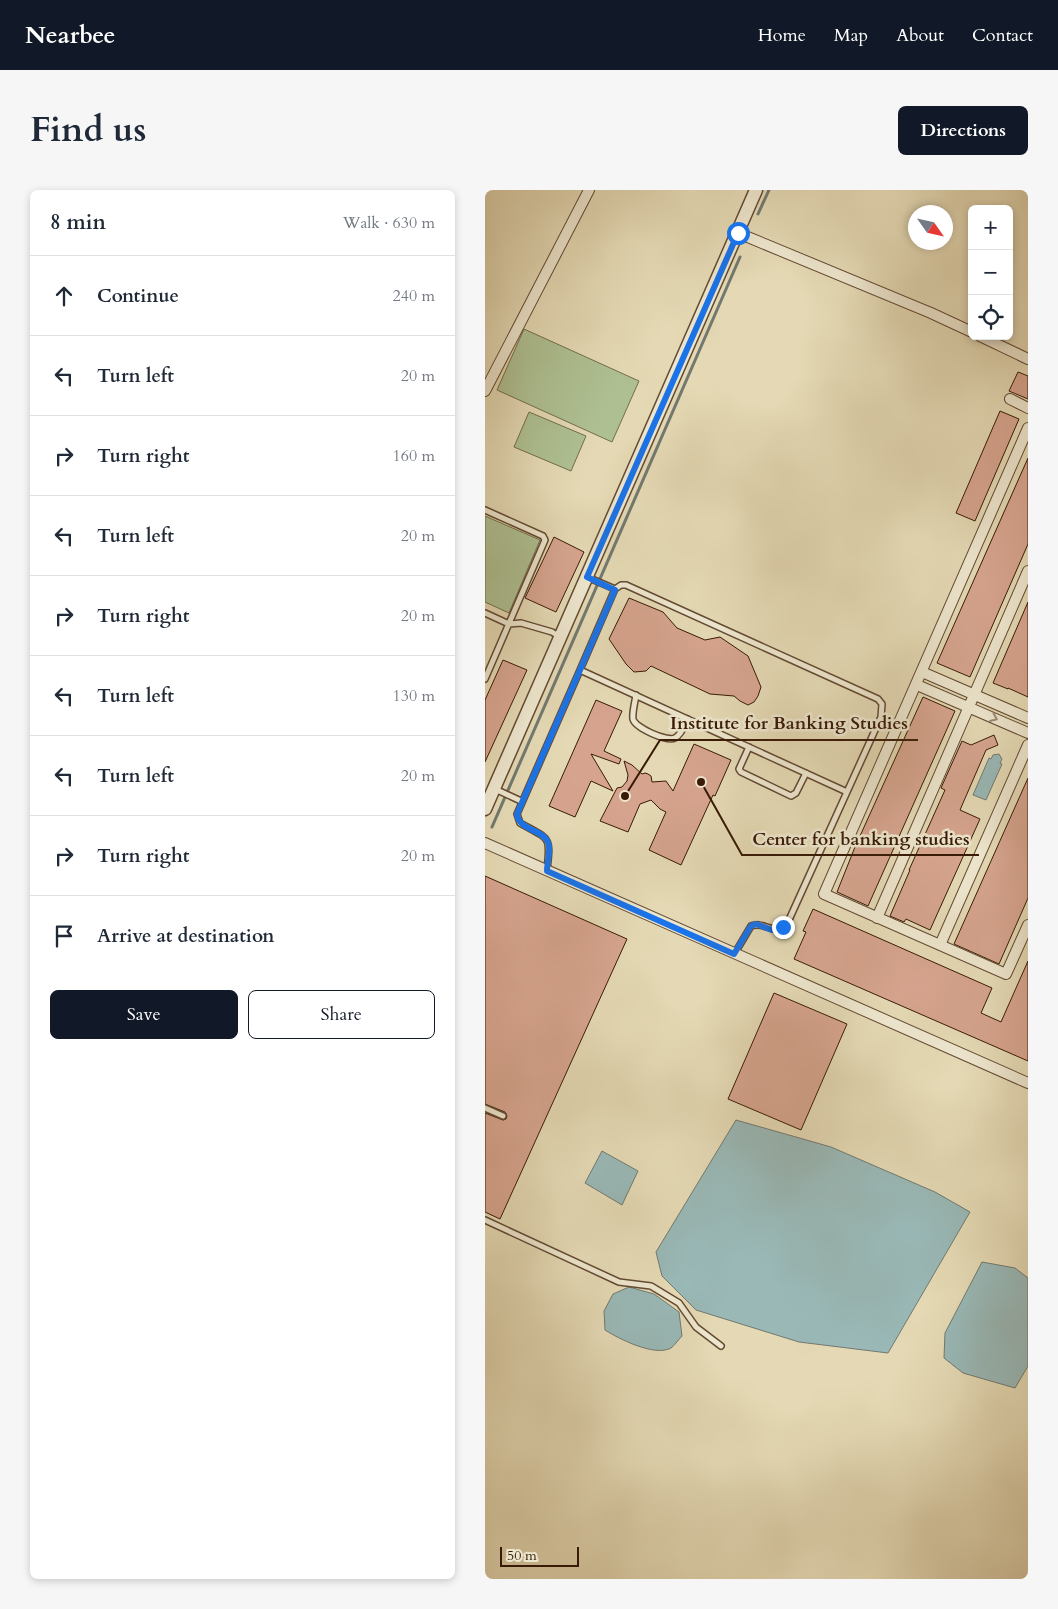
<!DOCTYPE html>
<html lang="en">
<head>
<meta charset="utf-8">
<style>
	:root { --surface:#fff; --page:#f6f6f7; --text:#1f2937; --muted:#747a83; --line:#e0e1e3; --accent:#111827 }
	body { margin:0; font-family:Cardo,serif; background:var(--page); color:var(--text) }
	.controls { position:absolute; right:15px; top:15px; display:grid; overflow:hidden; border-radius:8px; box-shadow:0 2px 8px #0003 }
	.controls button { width:45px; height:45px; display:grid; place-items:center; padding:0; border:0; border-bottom:1px solid var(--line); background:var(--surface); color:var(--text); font:25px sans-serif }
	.compass { position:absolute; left:423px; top:15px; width:45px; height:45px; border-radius:50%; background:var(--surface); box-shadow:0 2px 8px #0003; rotate:124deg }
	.scale { position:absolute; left:15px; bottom:12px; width:79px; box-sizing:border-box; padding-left:5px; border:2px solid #381a06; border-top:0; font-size:14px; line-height:18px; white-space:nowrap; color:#381a06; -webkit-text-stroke:4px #ede6ce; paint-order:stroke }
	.stop { position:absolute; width:15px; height:15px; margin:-11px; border:4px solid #1a73e8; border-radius:50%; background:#fff }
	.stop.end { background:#1a73e8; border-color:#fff; box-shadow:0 1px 5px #0008 }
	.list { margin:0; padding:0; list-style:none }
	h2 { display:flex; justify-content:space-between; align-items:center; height:65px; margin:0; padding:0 20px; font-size:21px }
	h2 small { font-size:16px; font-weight:400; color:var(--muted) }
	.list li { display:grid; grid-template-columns:32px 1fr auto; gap:15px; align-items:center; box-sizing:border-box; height:80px; padding:0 20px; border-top:1px solid var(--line) }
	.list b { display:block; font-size:19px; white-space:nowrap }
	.list em { font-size:16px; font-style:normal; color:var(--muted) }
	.actions { display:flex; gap:10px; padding:15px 20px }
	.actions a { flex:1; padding:11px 0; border:1px solid var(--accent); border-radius:8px; text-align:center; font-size:18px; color:var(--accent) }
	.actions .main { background:var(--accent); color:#fff }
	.icon { flex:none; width:28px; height:28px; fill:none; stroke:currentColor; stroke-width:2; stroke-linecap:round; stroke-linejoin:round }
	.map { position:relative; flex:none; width:543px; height:1389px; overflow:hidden; border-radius:8px }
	header { display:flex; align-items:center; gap:30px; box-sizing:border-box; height:70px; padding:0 25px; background:var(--accent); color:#fff }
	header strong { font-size:24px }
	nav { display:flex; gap:28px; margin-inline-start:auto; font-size:18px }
	.intro { display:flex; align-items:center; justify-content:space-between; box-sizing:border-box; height:120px; padding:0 30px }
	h1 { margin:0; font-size:35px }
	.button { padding:12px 22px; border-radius:8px; background:var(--accent); color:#fff; font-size:18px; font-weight:700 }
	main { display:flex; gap:30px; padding:0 30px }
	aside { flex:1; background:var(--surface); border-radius:8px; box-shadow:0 2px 8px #0003 }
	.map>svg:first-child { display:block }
	.green { fill:#aec092; stroke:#736d4c }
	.water { fill:#99b8b6; stroke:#727970 }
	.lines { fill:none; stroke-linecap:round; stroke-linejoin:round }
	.stream { stroke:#727970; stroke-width:3 }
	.building { fill:#d6a48e; stroke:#381a06 }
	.service-casing { stroke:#634a32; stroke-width:8 }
	.minor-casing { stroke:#634a32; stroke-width:12 }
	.tertiary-casing { stroke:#634a32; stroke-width:15 }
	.service { stroke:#ede6ce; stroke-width:5 }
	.minor { stroke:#ede6ce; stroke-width:10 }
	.tertiary { stroke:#ede6ce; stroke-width:12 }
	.oneway { stroke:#9c8a74 }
	.route { stroke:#1a73e8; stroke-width:6 }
	.leader { fill:none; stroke:#381a06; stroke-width:2 }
	.callout-dot { fill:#381a06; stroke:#ede6ce; stroke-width:2 }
	.callout-label { font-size:18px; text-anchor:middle; font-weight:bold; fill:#381a06; stroke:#ede6ce; stroke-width:5; stroke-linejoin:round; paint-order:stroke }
</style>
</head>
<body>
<header>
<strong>Nearbee</strong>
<nav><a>Home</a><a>Map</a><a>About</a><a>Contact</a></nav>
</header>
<div class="intro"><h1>Find us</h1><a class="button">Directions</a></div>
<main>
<aside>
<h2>8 min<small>Walk · 630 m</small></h2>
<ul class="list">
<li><svg class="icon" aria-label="ahead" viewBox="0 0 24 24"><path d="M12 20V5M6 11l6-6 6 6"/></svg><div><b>Continue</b></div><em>240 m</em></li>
<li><svg class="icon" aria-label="left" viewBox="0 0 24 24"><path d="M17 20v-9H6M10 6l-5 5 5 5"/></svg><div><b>Turn left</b></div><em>20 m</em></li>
<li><svg class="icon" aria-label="right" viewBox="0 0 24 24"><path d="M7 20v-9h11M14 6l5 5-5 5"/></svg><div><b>Turn right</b></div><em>160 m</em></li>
<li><svg class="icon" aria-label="left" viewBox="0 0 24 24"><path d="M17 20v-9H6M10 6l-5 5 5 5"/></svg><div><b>Turn left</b></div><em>20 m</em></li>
<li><svg class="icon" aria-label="right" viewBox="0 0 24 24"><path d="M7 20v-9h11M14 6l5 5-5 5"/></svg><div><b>Turn right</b></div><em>20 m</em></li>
<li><svg class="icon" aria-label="left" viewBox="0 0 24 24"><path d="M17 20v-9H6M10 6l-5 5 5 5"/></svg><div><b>Turn left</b></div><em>130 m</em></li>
<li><svg class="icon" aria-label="left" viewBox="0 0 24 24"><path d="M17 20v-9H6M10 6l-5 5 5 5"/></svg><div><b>Turn left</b></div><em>20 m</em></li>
<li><svg class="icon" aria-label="right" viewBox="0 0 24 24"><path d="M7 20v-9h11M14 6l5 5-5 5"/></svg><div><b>Turn right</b></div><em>20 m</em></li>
<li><svg class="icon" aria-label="arrive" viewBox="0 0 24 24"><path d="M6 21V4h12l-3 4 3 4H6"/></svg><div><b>Arrive at destination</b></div></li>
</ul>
<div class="actions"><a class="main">Save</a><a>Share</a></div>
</aside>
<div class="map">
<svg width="543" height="1389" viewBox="0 0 543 1389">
	<rect width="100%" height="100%" fill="#e4d9b4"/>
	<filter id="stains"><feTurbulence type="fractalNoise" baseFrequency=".004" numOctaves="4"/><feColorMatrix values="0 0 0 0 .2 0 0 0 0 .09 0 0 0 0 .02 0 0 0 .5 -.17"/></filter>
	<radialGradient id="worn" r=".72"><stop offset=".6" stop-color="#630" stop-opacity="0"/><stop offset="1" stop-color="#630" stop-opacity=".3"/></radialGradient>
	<path class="green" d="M39 139 154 191 127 252 12 200Z
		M44 222 101 246 86 281 29 257Z
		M0 326 55 350 24 423 0 412Z"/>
	<path class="water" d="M514 564 517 569 515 573 517 574 501 610 488 605 504 568 506 569 508 565Z
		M251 930 346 957 450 1002 485 1022 403 1163 314 1152 211 1120 177 1086 171 1062Z
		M117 961 153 981 137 1015 100 993Z
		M497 1072 530 1078 543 1088V1176L530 1198 478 1183 459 1168 460 1143Z
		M144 1097 169 1104 194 1122 197 1146C194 1149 190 1155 186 1158 170 1167 134 1149 120 1140L119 1121 128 1104Z"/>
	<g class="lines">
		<path class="stream" d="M273 24 284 0
			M7 637 255 67"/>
	</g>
	<path class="building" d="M533 182 543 186V209L524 201Z
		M515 221 534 229 490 331 471 323Z
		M543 268V354L485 487 452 473Z
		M69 347 99 362 71 422 40 408Z
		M144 408 178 422 192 438 220 450 235 447 263 466 276 497 273 506 269 512 263 515 255 511 249 506 225 504 166 476 161 481 149 482 141 474 124 449Z
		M543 412V507L523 498V499L508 493Z
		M18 470 42 480 0 572V510Z
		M438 507 470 521 383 716 352 702 370 657Z
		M111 510 137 521 119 561 136 569 134 574 106 564 128 601 106 591 90 627 64 616Z
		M509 545 513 555 501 560 475 620 495 629 445 740 421 729 419 732 405 726 425 680H424L460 600 456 598 477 551 486 555Z
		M209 554 246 570 230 606 228 605 196 675 164 660 181 622 175 619 166 610 155 614 143 642 115 631 132 598 137 597 142 591 143 585 139 571 147 575 157 584 160 583 163 584 166 586 167 592 181 591 188 601Z
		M543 588V708L514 774 469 754Z
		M0 686 142 749 15 1029 0 1022V923L18 930 21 929 22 926 20 922 0 914Z
		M328 719 507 798 496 823 516 832 543 771V871L309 769 321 742 318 741Z
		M289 803 362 834 316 940 243 909Z"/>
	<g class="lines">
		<g class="service-casing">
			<path id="service" d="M0 320 58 346 60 350 0 489
				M102 387 130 399
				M0 423 24 434 36 433 67 442 75 447
				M95 480 130 399 136 395H141L393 509 397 514 396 527 303 732C287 748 280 730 266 736L250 763
				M151 505C150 512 147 523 148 529 150 538 182 552 190 548 196 545 200 535 203 529
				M264 557 254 579 256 582 306 606 311 603 321 583
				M10 599 36 611
				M62 680C66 645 65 650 35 633L32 624 95 480 362 602
				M0 918 18 926
				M0 1030 134 1092 166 1096 194 1113 211 1137 236 1156"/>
		</g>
		<g class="minor-casing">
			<path id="minor" d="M253 43 446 123 487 142
				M495 146 543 169
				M0 201 104 0
				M525 209 543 218
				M543 238 339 704 521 784 543 735
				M437 482 543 528
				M432 495 543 543
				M0 653 543 893
				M392 728 543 381
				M455 755 543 555"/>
		</g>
		<g class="tertiary-casing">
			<path id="tertiary" d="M0 619 271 0"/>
		</g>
		<use href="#service" class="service"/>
		<use href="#minor" class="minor"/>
		<use href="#tertiary" class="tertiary"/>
	</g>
	<defs><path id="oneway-chevron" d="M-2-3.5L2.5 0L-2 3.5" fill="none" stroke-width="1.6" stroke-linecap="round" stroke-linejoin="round" transform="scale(1.25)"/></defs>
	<use class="oneway" href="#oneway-chevron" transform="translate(509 528) rotate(23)"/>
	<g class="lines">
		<path class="route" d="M253 43 102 387 130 400 32 624C34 642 62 639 64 656 65 664 62 673 62 681L249 764 266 736 271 734 287 740 298 737"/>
	</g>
	<path class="leader" d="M140 606L175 550H433M216 592L257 665H494"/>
	<g class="callout-dot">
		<circle cx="140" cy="606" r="5"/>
		<circle cx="216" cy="592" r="5"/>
	</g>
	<g class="callout-label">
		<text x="304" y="539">Institute for Banking Studies</text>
		<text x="376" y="655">Center for banking studies</text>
	</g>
	<rect width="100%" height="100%" filter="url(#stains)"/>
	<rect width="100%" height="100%" fill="url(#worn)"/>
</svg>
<div class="controls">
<button>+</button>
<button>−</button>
<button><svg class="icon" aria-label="locate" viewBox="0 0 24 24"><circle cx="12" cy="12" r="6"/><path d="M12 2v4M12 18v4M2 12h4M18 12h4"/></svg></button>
</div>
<svg class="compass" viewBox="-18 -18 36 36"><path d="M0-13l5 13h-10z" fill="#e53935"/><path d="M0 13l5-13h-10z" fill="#747a83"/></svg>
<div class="scale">50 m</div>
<div class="stop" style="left:253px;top:43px"></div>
<div class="stop end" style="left:298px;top:737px"></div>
</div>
</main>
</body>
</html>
